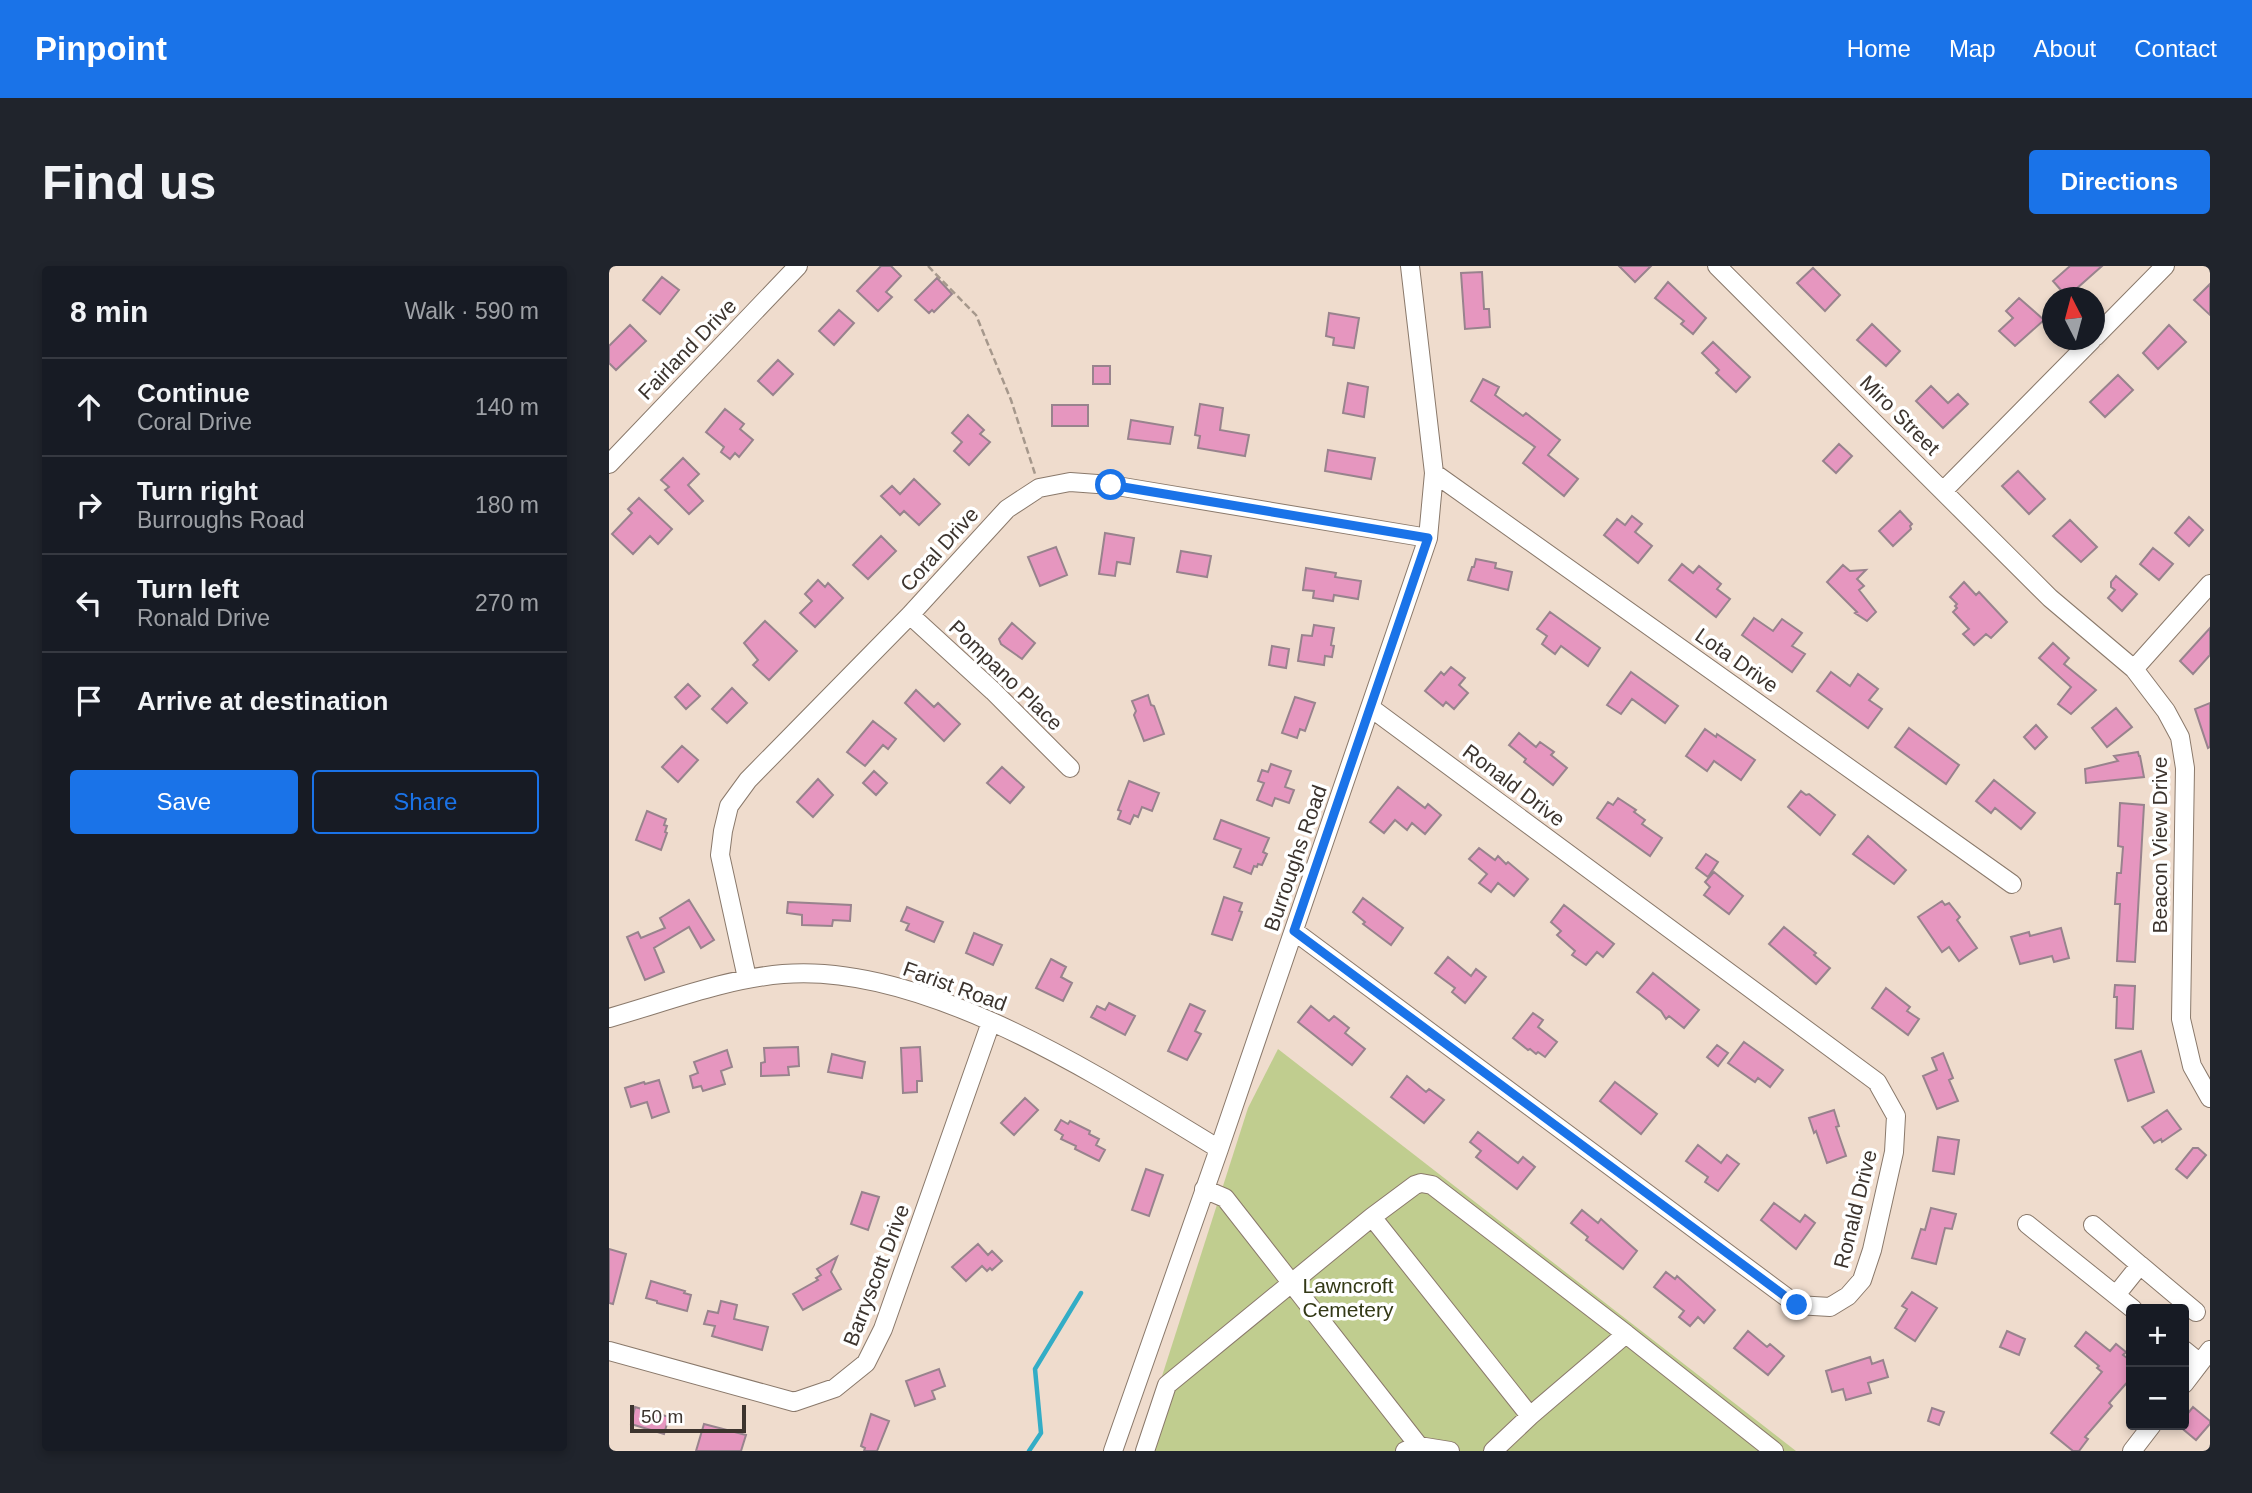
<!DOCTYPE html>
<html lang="en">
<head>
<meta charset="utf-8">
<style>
	:root { --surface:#171b24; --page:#20242c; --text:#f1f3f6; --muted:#9ea1a6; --line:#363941; --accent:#1a73e8 }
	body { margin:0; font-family:Helvetica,sans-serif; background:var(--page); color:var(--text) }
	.controls { position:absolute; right:21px; bottom:21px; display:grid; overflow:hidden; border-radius:7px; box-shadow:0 4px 10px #0003 }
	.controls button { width:63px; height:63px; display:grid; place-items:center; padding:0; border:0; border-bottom:2px solid var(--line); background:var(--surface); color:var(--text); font:35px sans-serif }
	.compass { position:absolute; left:1433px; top:21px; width:63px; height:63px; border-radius:50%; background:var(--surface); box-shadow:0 4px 10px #0003; rotate:354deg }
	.scale { position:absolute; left:21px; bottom:18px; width:116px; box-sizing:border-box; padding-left:7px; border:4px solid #3c342e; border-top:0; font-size:19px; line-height:24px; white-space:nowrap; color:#3c342e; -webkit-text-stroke:5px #fff; paint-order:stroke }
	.stop { position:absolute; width:21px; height:21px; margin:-16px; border:5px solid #1a73e8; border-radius:50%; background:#fff }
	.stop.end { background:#1a73e8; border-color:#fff; box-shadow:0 2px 7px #0008 }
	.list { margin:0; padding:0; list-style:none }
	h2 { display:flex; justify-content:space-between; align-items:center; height:91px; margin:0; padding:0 28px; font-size:30px }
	h2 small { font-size:23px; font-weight:400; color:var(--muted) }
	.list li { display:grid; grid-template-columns:46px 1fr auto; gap:21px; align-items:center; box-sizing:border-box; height:98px; padding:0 28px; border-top:2px solid var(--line) }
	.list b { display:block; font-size:26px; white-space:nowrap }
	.list p { margin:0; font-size:23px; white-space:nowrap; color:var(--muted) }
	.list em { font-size:23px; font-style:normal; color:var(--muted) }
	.actions { display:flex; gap:14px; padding:21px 28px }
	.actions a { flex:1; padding:16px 0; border:2px solid var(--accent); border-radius:7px; text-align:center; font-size:24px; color:var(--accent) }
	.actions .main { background:var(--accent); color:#fff }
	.icon { flex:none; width:38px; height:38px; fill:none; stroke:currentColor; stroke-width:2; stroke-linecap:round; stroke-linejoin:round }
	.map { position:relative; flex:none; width:1601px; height:1185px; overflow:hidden; border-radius:7px }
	header { display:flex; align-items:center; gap:42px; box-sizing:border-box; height:98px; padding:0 35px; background:var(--accent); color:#fff }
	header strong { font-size:33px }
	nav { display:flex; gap:38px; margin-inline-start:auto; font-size:24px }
	.intro { display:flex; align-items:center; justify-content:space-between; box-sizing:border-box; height:168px; padding:0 42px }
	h1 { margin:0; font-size:49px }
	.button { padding:18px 32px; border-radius:7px; background:var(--accent); color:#fff; font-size:24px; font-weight:700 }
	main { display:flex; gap:42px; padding:0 42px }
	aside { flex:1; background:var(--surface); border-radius:7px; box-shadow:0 4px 10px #0003 }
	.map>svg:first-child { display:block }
	.green { fill:#c0cd8f }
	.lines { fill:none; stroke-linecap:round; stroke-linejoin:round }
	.stream { stroke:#33adc6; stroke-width:4.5 }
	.building { fill:#e696bf; stroke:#98838d; stroke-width:2 }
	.minor-casing { stroke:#8a796b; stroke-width:20 }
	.path { stroke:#a6988c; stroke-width:2.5; stroke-dasharray:7 3.5; stroke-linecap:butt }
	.minor { stroke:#fff; stroke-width:18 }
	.route { stroke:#1a73e8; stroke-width:9 }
	.labels { text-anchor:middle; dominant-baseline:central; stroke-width:7; stroke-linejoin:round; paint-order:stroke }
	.street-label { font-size:21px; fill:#3c342e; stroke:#fff }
	.park-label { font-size:21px; fill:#333916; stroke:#fff }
</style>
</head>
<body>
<header>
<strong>Pinpoint</strong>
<nav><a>Home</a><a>Map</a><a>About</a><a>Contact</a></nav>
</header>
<div class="intro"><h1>Find us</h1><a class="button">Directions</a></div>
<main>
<aside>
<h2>8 min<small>Walk · 590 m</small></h2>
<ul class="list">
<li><svg class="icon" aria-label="ahead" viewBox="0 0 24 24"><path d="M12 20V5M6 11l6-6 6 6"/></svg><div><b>Continue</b><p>Coral Drive</p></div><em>140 m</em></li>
<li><svg class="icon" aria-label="right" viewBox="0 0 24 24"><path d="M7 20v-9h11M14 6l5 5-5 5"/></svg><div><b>Turn right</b><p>Burroughs Road</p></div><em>180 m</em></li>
<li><svg class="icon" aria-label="left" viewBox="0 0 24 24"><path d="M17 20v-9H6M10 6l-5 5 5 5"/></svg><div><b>Turn left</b><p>Ronald Drive</p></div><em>270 m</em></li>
<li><svg class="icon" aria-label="arrive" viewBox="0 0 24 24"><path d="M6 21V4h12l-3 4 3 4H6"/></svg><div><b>Arrive at destination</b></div></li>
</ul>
<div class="actions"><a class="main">Save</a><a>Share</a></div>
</aside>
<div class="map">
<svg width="1601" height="1185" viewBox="0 0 1601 1185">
	<rect width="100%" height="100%" fill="#efdccd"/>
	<path class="green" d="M669 783 1187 1185H529L639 842Z"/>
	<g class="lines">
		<path class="stream" d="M420 1185 432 1167 426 1103 472 1027"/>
	</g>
	<path class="building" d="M272 0H282L292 10 277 26 283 31 269 45 248 25Z
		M1010 0H1042L1026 16Z
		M1461 0H1493L1458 31 1444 15Z
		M1204 2 1231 29 1216 45 1188 17Z
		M873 6 875 43H880L881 61 856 63 852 7Z
		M53 11 70 24 51 48 34 34Z
		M328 12 343 28 325 46 323 44 320 47 306 34Z
		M1059 16 1097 52 1084 68 1072 58 1075 55 1046 32Z
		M1601 18V49L1585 34Z
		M1410 32 1435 54 1406 80 1390 65 1404 52 1397 45Z
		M230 44 245 57 225 79 210 65Z
		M720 47 750 52 745 82 724 79 725 72 717 70Z
		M1263 58 1291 85 1277 100 1248 74Z
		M21 59 37 75 7 104 0 97V80Z
		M1560 59 1577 76 1549 103 1534 87Z
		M1104 76 1141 111 1127 126 1107 107 1110 104 1093 87Z
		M169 94 184 108 164 129 149 115Z
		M484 100H501V118H484Z
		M1509 109 1524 124 1496 151 1481 136Z
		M874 113 890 121 886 129 914 150 917 147 951 174 939 189 969 213 955 230 914 197 926 181 862 135Z
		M739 117 759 121 755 151 734 147Z
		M1322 120 1339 137 1349 128 1359 138 1334 162 1307 135Z
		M591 138 614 142 611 164 640 169 636 190 589 182 591 170 586 169Z
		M443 139H479V160H443Z
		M116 143 135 158 131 163 144 174 130 191 126 187 121 193 112 186 115 181 97 166Z
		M359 149 375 164 371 168 381 176 360 199 345 185 353 176 343 167Z
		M522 154 564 161 561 178 519 173Z
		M1230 178 1243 190 1227 207 1214 195Z
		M719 184 766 192 762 213 716 205Z
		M74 192 90 208 79 219 94 235 80 248 56 224 60 221 52 214Z
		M1409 205 1436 233 1420 248 1393 220Z
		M305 213 331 238 310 259 295 245 291 249 272 230 283 220 291 228Z
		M30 232 63 263 49 278 41 270 24 288 3 268 23 247 19 243Z
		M1291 245 1303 258 1301 260 1302 263 1284 280 1270 265Z
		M1023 250 1033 258 1026 266 1043 280 1029 297 995 269 1008 253 1016 259Z
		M1580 251 1594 264 1580 280 1566 267Z
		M1461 254 1488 281 1472 296 1444 270Z
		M496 267 525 272 521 298 508 296 506 310 490 308Z
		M272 270 287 285 259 313 244 299Z
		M447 281 458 309 431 320 419 291Z
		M1544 282 1564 298 1550 314 1531 298Z
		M572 285 602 290 598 311 568 306Z
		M867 293 887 297 886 302 903 306 899 324 859 314 863 301H865Z
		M1073 298 1084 307 1090 300 1112 318 1108 323 1121 333 1107 351 1060 314Z
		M1234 299 1241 305 1257 304 1248 313 1255 320 1250 324 1267 346 1258 355 1246 347 1248 346 1218 316Z
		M697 302 727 307 726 311 752 315 749 333 725 329 724 335 704 332 705 325 694 324Z
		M1507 310 1528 328 1513 345 1499 332 1506 324 1502 321V316Z
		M209 314 216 321 219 317 234 332 206 361 191 347 203 335 196 328Z
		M1355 316 1367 329 1370 326 1398 356 1382 372 1377 368 1365 379 1354 368 1360 363 1344 346 1348 342 1346 340 1348 338 1341 331Z
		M941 346 991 382 979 400 952 380 946 388 933 378 938 370 928 363Z
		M1145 352 1164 365 1173 353 1193 367 1183 380 1196 388 1183 406 1133 369Z
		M156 355 188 385 160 414 144 399 149 394 135 377Z
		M403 357 426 377 413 393 392 378 390 373Z
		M705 359 725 362 722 379 725 380 723 391 716 390 715 399 689 395 693 369 703 370Z
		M1601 362V389L1584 408 1571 395Z
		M1444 377 1460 392 1455 398 1487 424 1462 448 1449 438 1462 421 1430 392Z
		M663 380 680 383 677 402 660 399Z
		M842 401 856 412 850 419 859 427 845 443 837 436 834 440 816 425 832 406 835 409Z
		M1022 406 1069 440 1056 457 1023 433 1012 448 998 439Z
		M1222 406 1241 420 1249 408 1269 423 1260 434 1273 443 1259 462 1208 425Z
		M79 418 91 430 77 443 66 431Z
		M123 422 138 437 118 457 103 443Z
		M307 424 325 441 329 437 351 458 335 475 296 437Z
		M539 429 542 439 545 440 555 468 535 475 525 449 527 445 523 435Z
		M686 431 706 437 696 465 691 463 688 472 673 467Z
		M1601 437V481L1599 482 1586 443Z
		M1507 442 1523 461 1498 481 1483 462Z
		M264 455 287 473 279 483 274 479 256 500 238 486Z
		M1427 459 1438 471 1426 483 1415 471Z
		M1300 462 1350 499 1337 518 1286 481Z
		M1096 463 1107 471 1108 468 1146 494 1132 514 1105 495 1098 505 1077 490Z
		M910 467 927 481 931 476 945 486 942 489 958 502 944 519 915 496 917 493 900 479Z
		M73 480 89 494 69 516 53 501Z
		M1529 486 1530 490H1531L1535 511 1477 517 1476 503 1509 495 1505 490Z
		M662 498 682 505 676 521 685 524 680 537 666 532 663 540 648 534 655 517 649 515 653 504 659 506Z
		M393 501 415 521 401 537 378 517Z
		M265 505 278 517 267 529 254 517Z
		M209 513 224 529 204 551 188 536Z
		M1385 514 1426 547 1412 563 1386 542 1382 547 1367 535Z
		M520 515 550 527 543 545 533 541 529 551 525 549 521 558 509 553 512 545 509 544Z
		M789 521 816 542 819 538 832 549 816 568 803 557 798 564 786 554 775 567 761 556Z
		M1192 525 1197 529 1200 528 1226 549 1211 569 1179 541Z
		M1009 532 1027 544 1025 546 1036 554 1033 558 1053 572 1041 590 988 552 999 536 1004 539Z
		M1511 537 1535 539 1526 696 1508 695 1511 638H1506L1508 607H1512L1514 581 1509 580Z
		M38 545 57 553 55 559 58 560 56 566 58 567 52 584 27 574Z
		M612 554 660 572 654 586 658 588 653 599 649 598 648 601 645 600 642 608 625 601 632 583 605 573Z
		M1259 570 1297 604 1285 618 1244 588Z
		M870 582 886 594 889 590 897 598 899 596 919 613 905 630 889 617 882 626 870 617 878 608 860 593Z
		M1097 588 1109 596 1099 611 1087 602Z
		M1105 606 1134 630 1120 648 1095 629 1101 621 1096 616Z
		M615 631 633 637 630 645 633 646 623 674 603 668Z
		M754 632 794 662 782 679 754 658 756 656 744 646Z
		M80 634 105 674 92 682 80 661 45 682 55 706 36 714 18 671 29 666 32 672 56 662 51 652Z
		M1333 635 1336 639 1340 637 1351 651 1348 654 1368 682 1350 695 1340 681 1333 686 1309 651Z
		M179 636 242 639 241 655 224 654 223 660 193 659V649L178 647Z
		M955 639 1005 678 994 691 988 686 977 699 963 689 966 685 948 669 952 665 942 656Z
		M298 641 334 656 325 676 297 664 300 658 292 655Z
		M1175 661 1207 687 1205 689 1221 702 1207 718 1160 678Z
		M1452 662 1460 692 1445 696 1443 690 1411 698 1402 671 1420 666 1421 670Z
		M365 667 393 679 384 699 357 687Z
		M839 691 862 710 867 703 877 711 856 737 843 726 846 722 826 707Z
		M442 693 457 701 452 711 463 717 454 735 427 722Z
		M1044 707 1090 744 1075 762 1060 750 1057 753 1052 745 1028 726Z
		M1506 719 1526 720 1524 763 1507 762 1508 731H1505Z
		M1277 722 1301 741 1298 745 1310 753 1299 769 1263 742Z
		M500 737 526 750 516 769 482 751 488 740 496 744Z
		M581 738 596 745 586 765 592 768 578 794 559 785Z
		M702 740 720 755 725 750 740 762 736 767 756 783 743 799 689 756Z
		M924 747 934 754 929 761 948 776 936 791 929 786 927 788 921 783 919 784 904 772Z
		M1135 776 1174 804 1161 821 1149 812 1146 816 1119 797Z
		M1108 779 1119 787 1109 800 1098 791Z
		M189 781 190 800 179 801 180 809 152 810V797L156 796 155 782Z
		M311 781 313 815H308V826L294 827 292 782Z
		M118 784 123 801 112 805 116 818 94 825 92 820 84 822 81 810 89 807 85 796Z
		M1532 785 1545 826 1519 835 1506 794Z
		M1334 787 1344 812 1340 814 1349 835 1328 843 1314 810 1328 804 1323 792Z
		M223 788 256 796 253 812 219 806Z
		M798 810 817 826 820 823 835 834 815 857 782 831Z
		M50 814 60 846 43 852 38 836 22 841 16 822 35 816 36 818Z
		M1006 816 1048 848 1032 868 991 835Z
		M416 832 429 844 405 869 392 857Z
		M1225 844 1230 860 1227 861 1237 890 1218 897 1207 865 1205 867 1200 852Z
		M1558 844 1572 863 1553 876 1552 873 1545 877 1533 861Z
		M452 854 459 858 461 855 481 865 480 868 490 873 487 879 496 884 490 895 466 883 467 880 452 873 454 869 446 864Z
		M869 866 909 897 914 891 926 901 908 923 867 891 872 885 861 876Z
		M1329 871 1350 874 1345 908 1324 905Z
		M1089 879 1112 897 1118 889 1130 898 1109 925 1096 916 1099 911 1077 895Z
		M1584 882H1589L1597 889 1578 912 1567 903Z
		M537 903 554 909 540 950 523 944Z
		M253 926 270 931 259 964 242 958Z
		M1165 937 1191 956 1196 949 1206 957 1187 983 1152 954Z
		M1322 942 1347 948 1343 963 1336 962 1327 998 1303 992 1312 963 1316 964Z
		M973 944 989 957 992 953 1028 985 1014 1003 977 974 979 971 962 957Z
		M369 978 379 989 383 985 393 995 383 1004 381 1002 378 1005 373 1000 357 1015 343 1001Z
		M0 983 17 988 4 1038 0 1037Z
		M228 991 222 1006 232 1023 194 1044 184 1028 209 1014 207 1012 212 1009 208 1003Z
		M1057 1006 1066 1013 1068 1010 1106 1044 1095 1057 1089 1051 1081 1060 1070 1051 1075 1045 1045 1021Z
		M42 1015 76 1025 75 1027 82 1029 78 1045 48 1037V1035L37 1032Z
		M1303 1026 1328 1042 1306 1075 1286 1062 1298 1043 1293 1040Z
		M112 1035 128 1039 125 1053 159 1061 153 1084 103 1070 106 1060 95 1058 99 1045 109 1047Z
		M1139 1065 1158 1081 1161 1078 1175 1090 1159 1109 1125 1082Z
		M1398 1065 1416 1073 1410 1089 1391 1081Z
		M1477 1066 1501 1085 1507 1078 1517 1086 1514 1089 1522 1095V1112L1500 1137 1503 1140 1476 1171 1479 1173 1470 1185H1464L1442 1167 1493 1106 1488 1102 1490 1100 1466 1080Z
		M1261 1091 1263 1098 1274 1094 1279 1111 1259 1117 1262 1127 1237 1134 1234 1123 1223 1126 1217 1105Z
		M330 1103 336 1120 323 1125 326 1133 306 1140 297 1115Z
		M26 1141 60 1151 55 1168 22 1158Z
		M1584 1141 1601 1155V1158L1587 1174 1569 1159H1575V1152Z
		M1323 1142 1335 1146 1330 1159 1319 1155Z
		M262 1148 280 1155 268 1185H255L256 1182 252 1180Z
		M95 1158 137 1169 132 1185H87Z"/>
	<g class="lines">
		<g class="minor-casing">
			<path id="minor" d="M1108 0 1441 332 1525 403 1557 445 1571 471 1576 502 1572 753 1583 800 1601 832
				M1486 71 1556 0
				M0 198 189 0
				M825 207 1403 618
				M1335 224 1483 74
				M301 349 384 425 461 502
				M1525 403 1601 318
				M685 665 1188 1039 1221 1041 1239 1030 1253 1014 1263 984 1285 886 1287 850 1268 816 762 442
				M138 712 111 589 114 565 120 540 139 514 301 349 398 243 430 222 461 216 502 219 819 272
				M0 752C57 736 115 713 174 708 316 696 493 812 610 883
				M595 923 616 932 810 1180
				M1418 958 1524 1043
				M1484 959 1531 999
				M1507 1029 1531 999 1587 1046
				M1575 1084 1591 1097
				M0 1085 185 1136 226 1122 257 1097 274 1063 382 756
				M1575 1118 1601 1084
				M921 1150 763 951 806 919 812 917 823 919 1017 1068
				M504 1185 610 883 819 272 825 207 801 0
				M536 1185 558 1119 763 951
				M796 1185 810 1180 841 1185
				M884 1185 921 1150 1017 1068 1165 1185
				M1523 1185 1543 1159"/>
		</g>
		<path class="path" d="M319 0 367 49 402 134 426 208"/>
		<use href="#minor" class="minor"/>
	</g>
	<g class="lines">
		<path class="route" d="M502 219 819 272 685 665 1188 1039"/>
	</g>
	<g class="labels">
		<g class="street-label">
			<text transform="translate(78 83) rotate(-46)">Fairland Drive</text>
			<text transform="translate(1291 149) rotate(45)">Miro Street</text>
			<text transform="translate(330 283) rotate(-48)">Coral Drive</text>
			<text transform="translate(1128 394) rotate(35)">Lota Drive</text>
			<text transform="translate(397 409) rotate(44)">Pompano Place</text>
			<text transform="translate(905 519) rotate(37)">Ronald Drive</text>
			<text transform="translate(1550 579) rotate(-90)">Beacon View Drive</text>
			<text transform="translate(686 592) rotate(-71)">Burroughs Road</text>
			<text transform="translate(346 720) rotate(20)">Farist Road</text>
			<text transform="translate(1246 943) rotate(-76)">Ronald Drive</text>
			<text transform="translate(267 1009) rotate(-69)">Barryscott Drive</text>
		</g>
		<g class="park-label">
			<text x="739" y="1019">Lawncroft<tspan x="739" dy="24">Cemetery</tspan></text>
		</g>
	</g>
</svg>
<div class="controls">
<button>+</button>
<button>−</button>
</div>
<svg class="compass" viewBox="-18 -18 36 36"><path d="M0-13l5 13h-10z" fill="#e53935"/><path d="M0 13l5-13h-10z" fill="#9ea1a6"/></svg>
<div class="scale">50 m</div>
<div class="stop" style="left:502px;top:219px"></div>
<div class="stop end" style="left:1188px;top:1039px"></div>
</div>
</main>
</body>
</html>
